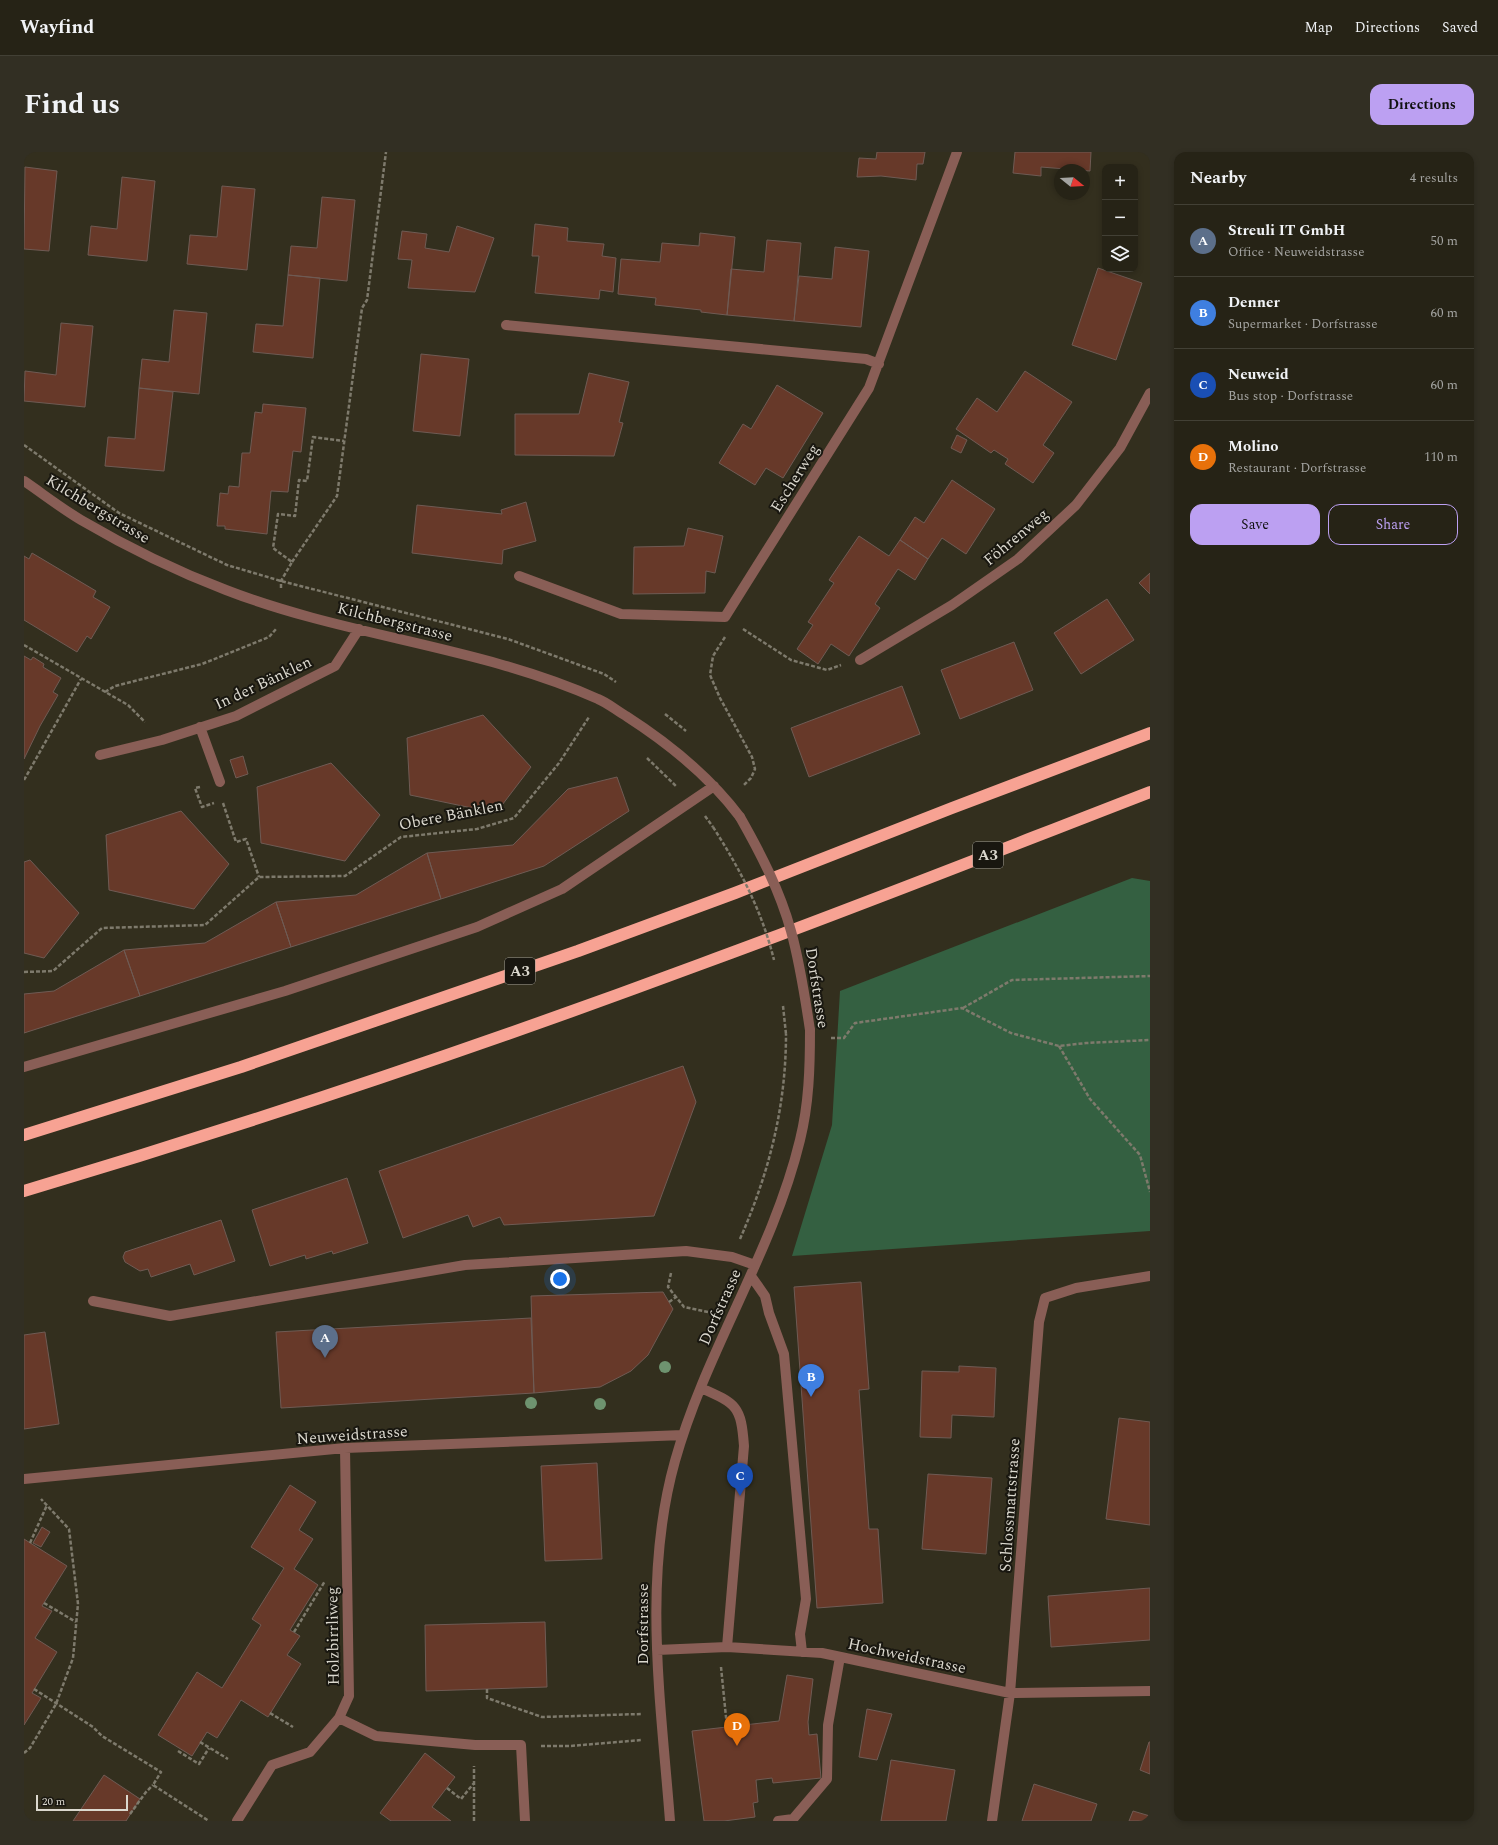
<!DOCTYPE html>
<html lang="en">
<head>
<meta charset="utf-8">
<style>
	:root { --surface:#262316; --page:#322f23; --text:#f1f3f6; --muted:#a4a4a1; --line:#424035; --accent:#bca0f2 }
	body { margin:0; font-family:Spectral,serif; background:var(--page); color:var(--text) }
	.controls { position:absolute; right:12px; top:12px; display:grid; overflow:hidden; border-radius:8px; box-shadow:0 2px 6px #0003 }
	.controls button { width:36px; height:36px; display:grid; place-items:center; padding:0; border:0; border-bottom:1px solid var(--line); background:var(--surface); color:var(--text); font:20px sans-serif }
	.compass { position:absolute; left:1030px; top:12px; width:36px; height:36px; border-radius:50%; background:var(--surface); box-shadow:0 2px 6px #0003; rotate:108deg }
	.scale { position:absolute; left:12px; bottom:10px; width:92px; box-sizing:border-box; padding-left:4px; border:2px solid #dbd8ce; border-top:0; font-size:11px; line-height:14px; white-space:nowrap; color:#dbd8ce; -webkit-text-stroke:3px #191710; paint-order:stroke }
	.you { position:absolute; left:536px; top:1127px; width:14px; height:14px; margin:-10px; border:3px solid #fff; border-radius:50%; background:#1a73e8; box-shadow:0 0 0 6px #1a73e833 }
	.badge { display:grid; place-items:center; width:26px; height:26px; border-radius:50%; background:var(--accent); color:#fff; font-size:13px; font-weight:700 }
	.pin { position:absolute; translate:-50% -33px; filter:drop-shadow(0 1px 2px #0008) }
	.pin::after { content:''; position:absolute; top:21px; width:14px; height:12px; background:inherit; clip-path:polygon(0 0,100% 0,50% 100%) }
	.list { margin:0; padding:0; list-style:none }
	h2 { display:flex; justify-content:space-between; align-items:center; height:52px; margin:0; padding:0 16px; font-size:17px }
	h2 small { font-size:13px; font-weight:400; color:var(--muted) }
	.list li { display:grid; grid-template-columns:26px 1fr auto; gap:12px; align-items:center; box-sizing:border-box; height:72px; padding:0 16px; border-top:1px solid var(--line) }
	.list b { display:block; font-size:15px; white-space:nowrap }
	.list p { margin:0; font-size:13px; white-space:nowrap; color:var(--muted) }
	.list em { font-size:13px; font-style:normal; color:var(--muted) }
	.actions { display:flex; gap:8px; padding:12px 16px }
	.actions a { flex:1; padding:9px 0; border:1px solid var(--accent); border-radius:12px; text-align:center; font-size:14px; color:var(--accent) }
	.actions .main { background:var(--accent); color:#111 }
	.icon { flex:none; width:22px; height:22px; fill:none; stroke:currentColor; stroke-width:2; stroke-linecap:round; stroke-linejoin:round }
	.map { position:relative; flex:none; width:1126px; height:1669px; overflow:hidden; border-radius:12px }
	header { display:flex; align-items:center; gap:24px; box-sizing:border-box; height:56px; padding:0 20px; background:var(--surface); border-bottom:1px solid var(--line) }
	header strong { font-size:19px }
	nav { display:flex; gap:22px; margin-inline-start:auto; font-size:14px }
	.intro { display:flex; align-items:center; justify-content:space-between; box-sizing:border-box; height:96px; padding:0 24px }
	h1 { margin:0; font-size:28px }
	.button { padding:10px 18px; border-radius:12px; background:var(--accent); color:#111; font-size:14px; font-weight:700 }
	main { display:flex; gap:24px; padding:0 24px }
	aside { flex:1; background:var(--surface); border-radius:12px; box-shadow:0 2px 6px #0003 }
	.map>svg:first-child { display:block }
	.forest { fill:#346041 }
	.building { fill:#673929; stroke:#6f5b54 }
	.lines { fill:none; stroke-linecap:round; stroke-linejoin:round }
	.path { stroke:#7e7a6c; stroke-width:2.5; stroke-dasharray:4 2; stroke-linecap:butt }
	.minor { stroke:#895e56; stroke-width:10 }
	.highway { stroke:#f7a293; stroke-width:12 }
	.path-bridge { stroke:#7e7a6c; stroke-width:2.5; stroke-dasharray:4 2; stroke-linecap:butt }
	.minor-bridge { stroke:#895e56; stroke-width:10 }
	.tree { fill:#6e936f }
	.labels { text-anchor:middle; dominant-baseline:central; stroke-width:4; stroke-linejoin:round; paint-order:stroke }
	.shield { fill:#191710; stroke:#a19e95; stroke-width:1 }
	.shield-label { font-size:15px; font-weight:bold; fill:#dbd8ce }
	.street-label { font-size:16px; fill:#dbd8ce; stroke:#191710 }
</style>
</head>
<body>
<header>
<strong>Wayfind</strong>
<nav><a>Map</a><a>Directions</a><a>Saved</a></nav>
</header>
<div class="intro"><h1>Find us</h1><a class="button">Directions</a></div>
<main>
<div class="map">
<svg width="1126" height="1669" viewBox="0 0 1126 1669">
	<rect width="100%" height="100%" fill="#332f1e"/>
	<path class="forest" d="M1108 726 1126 729V1079L768 1104 808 973 816 839Z"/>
	<path class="building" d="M853 0H901L899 12H893L892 28 857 24 833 25 835 6 852 7Z
		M991 0H1067L1066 19 1017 15V24L989 21Z
		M1 15 33 19 25 99 0 97Z
		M98 25 131 29 123 109 64 103 67 74 93 77Z
		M198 34 231 37 223 118 163 112 166 83 193 85Z
		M298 45 331 48 323 129 264 123 267 94 293 96Z
		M511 72 544 76 543 89 580 92 578 104 592 106 589 140 576 138 575 147 511 141 515 104H508Z
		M433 74 470 86 451 140 384 136 388 108 374 107 378 79 403 82 401 96 425 100Z
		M676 81 711 85 703 163 677 160V158L631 153 632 146 594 142 597 107 636 110 638 91 675 94Z
		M743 88 777 91 770 169 703 163 707 117 740 120Z
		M811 95 845 99 837 175 770 169 775 124 808 127Z
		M1074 116 1118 131 1092 208 1048 193Z
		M264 123 296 126 289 206 229 200 232 172 259 174Z
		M150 158 183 161 175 242 115 236 118 207 145 210Z
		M37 171 69 174 61 255 0 249 1 219 32 223Z
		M397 202 445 207 436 284 389 279Z
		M1001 219 1048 250 1019 293 1030 301 1009 331 981 312 984 307 970 298 967 301 932 277 953 246 973 260Z
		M565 221 605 230 595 270 599 271 590 304 491 303V262H555Z
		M753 233 799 261 759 326 742 316 731 333 695 311 719 272 727 277Z
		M115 236 149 240 140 319 81 314 84 285 111 287Z
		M239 252 282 256 277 300 269 299 264 340 247 339 243 382 201 377V374H193L196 341 204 342 205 334 215 335 218 301H226L231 260 238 261Z
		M933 283 943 288 937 301 927 296Z
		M928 328 971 357 942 402 918 386 904 407 876 388 891 365 900 371Z
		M502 350 512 389 479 398 478 412 388 401 393 353 478 362 477 358Z
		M664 376 699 384 691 421 682 419 681 441 609 442 610 395 660 394Z
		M835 384 865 404 876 388 904 407 891 428 874 417 851 452 856 456 825 504 807 492 794 512 773 497 789 473 784 470 810 431 805 428Z
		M8 401 72 439 69 445 86 455 67 487 63 484 53 500 0 468V404L5 407Z
		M1126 421V442L1115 431Z
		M1083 447 1110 488 1057 522 1030 481Z
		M990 490 1009 538 936 567 917 518Z
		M0 504 7 508 9 505 20 512 19 515 37 526 29 540 34 543 16 574 0 607Z
		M878 534 896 582 785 625 767 576Z
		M459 563 507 615 472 661 386 643 383 586Z
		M219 604 224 622 212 626 206 608Z
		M307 611 356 663 321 709 237 691 233 635Z
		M593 625 605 659 520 714 417 747 403 701 489 693 544 637Z
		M157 659 205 712 170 757 85 738 82 683Z
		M403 701 417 747 267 795 252 750 332 743Z
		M6 708 55 761 20 806 0 801V710Z
		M252 750 267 795 116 844 100 798 181 791Z
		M100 798 116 844 0 881V842L30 839Z
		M659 914 672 950 630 1064 480 1073 476 1065 449 1075 444 1063 379 1086 355 1019Z
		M323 1026 344 1091 309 1102 308 1099 282 1107 281 1103 246 1114 228 1058Z
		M197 1068 211 1109 170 1123 166 1112 127 1125 124 1117 116 1119 101 1110 99 1105 101 1100Z
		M837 1130 845 1237 835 1238 845 1377H854L859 1451 793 1456 770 1135Z
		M639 1140 649 1157 624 1203 607 1219 576 1235 510 1241 507 1144Z
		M507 1166 510 1241 257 1256 252 1180Z
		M21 1180 35 1272 0 1277V1183Z
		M935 1214 972 1216 970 1265 928 1263 927 1286 896 1285 898 1219 935 1220Z
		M1095 1266 1126 1270V1373L1082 1367Z
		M573 1311 578 1407 521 1409 517 1314Z
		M904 1322 968 1326 962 1402 898 1397Z
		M266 1333 292 1350 275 1378 289 1387 270 1417 294 1433 266 1478 276 1484 263 1503 277 1512 244 1565 217 1548 193 1586 183 1580 168 1604 134 1583 173 1520 198 1536 237 1473 228 1467 260 1416 227 1395Z
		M18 1375 26 1380 17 1395 9 1391Z
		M0 1387 43 1414 18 1454 28 1459 11 1486 33 1500 8 1541 17 1546 0 1573Z
		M1126 1436V1488L1027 1495 1024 1444Z
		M521 1470 523 1535 402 1539 401 1473Z
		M763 1523 789 1527 784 1570 785 1583 793 1582 797 1626 749 1631 748 1626 732 1628 734 1650 729 1651 731 1665 700 1669H680L668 1579 755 1569Z
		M843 1557 868 1562 853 1608 835 1605Z
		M1125 1590H1126V1622L1116 1618Z
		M401 1601 431 1625 408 1655 427 1669H367L356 1661Z
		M867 1608 931 1618 922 1669H857Z
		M80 1623 116 1647 102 1669H49Z
		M1010 1632 1073 1652 1067 1669H998Z
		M1109 1659 1126 1664V1669H1105Z"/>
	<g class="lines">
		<path class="path" d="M0 293 95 361 203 413 257 429 484 487 580 522 592 530
			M268 410 313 344 338 156 343 148 362 0
			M257 436V429L268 410 249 396 254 362 271 364 275 328 283 329 289 285 320 289
			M719 477 767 508 803 518 817 513
			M701 485 689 504 686 523 696 546 728 605 731 617 727 626 719 634
			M0 493 104 553 121 570
			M81 540 91 534 178 512 245 485 252 477
			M641 562 662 579
			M623 606 653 635
			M0 628 57 527
			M176 635 171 636 178 655 190 651
			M199 651 212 690 222 687 235 725
			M681 664 689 675
			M0 820 29 819 78 776 181 773 235 725 321 724 377 685 453 677 490 666 535 611 565 565
			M939 856 988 828 1126 824
			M807 886H820L831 871 938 856 987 881 1035 894 1062 891 1126 888
			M1035 894 1066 947 1116 1003 1126 1040
			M716 1087C745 1021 762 955 762 882
			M647 1121 644 1135 652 1145
			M645 1150 652 1145 660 1155 684 1160
			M6 1391 23 1353
			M20 1451 52 1470
			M270 1480 301 1429
			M697 1515 703 1575
			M10 1537 69 1575 78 1584 137 1620 129 1633 185 1669
			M463 1537V1546L518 1565 617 1562
			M246 1561 269 1575
			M176 1590 204 1607
			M517 1594H546L618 1588
			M154 1599 175 1612 185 1596
			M0 1601 6 1596 32 1552 49 1506 54 1452 45 1377 17 1347
			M423 1636 437 1647 450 1631
			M106 1662 122 1640 129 1633
			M450 1669V1614"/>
		<path class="minor" d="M482 173 842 207 855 212
			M0 329C19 342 37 356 57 368 103 395 152 419 202 438 323 485 456 494 574 547 584 551 593 559 602 564 644 591 686 625 716 665
			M495 424 597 462 701 465 845 236 933 0
			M836 508 928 453 994 407 1052 353 1096 296 1126 241
			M176 575 196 630
			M76 603 138 588 212 564 311 514 335 477
			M0 915 261 839 453 775 538 737 690 634
			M727 1124 741 1144 745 1161 760 1202 782 1447 776 1482 778 1500
			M69 1149 146 1164 441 1113 662 1099 708 1105 731 1113
			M677 1236C713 1252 717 1254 720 1294L703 1495
			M0 1327 321 1296 659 1283
			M633 1498 703 1495 798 1501 986 1541 1126 1539
			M315 1566 352 1584 451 1593H497L501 1669
			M213 1669 248 1613 286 1600 315 1566 325 1544 321 1296
			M646 1669C637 1551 618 1426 651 1309 682 1198 749 1100 776 988 785 952 786 915 786 878
			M754 1669 769 1667 803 1627 804 1573 816 1505
			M968 1669 986 1541 1015 1170 1021 1146 1052 1136 1126 1124"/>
		<path class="highway" d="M0 983 217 915 554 799 711 741 928 656 1126 581
			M0 1039C228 971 454 895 677 812 828 757 976 698 1126 640"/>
		<path class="path-bridge" d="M689 675C716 717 738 759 750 808
			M759 854 762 882"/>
		<path class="minor-bridge" d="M716 665C737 702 756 739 767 779 776 811 781 845 786 878"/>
	</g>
	<g class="tree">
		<circle cx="641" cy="1215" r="6"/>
		<circle cx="507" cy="1251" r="6"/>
		<circle cx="576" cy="1252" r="6"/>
	</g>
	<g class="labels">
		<g class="shield">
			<rect x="949" y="690" width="30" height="26" rx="3"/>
			<rect x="481" y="806" width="30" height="26" rx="3"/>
		</g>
		<g class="shield-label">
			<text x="964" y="703">A3</text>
			<text x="496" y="819">A3</text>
		</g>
		<g class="street-label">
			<text transform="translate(771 326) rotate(-58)">Escherweg</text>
			<text transform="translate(74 357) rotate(31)">Kilchbergstrasse</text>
			<text transform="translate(992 385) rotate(-40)">Föhrenweg</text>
			<text transform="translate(371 470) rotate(14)">Kilchbergstrasse</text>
			<text transform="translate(239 531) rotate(-25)">In der Bänklen</text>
			<text transform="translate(427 663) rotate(-11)">Obere Bänklen</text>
			<text transform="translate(793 836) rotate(81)">Dorfstrasse</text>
			<text transform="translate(696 1155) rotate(-66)">Dorfstrasse</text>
			<text transform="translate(328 1283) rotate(-4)">Neuweidstrasse</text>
			<text transform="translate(986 1353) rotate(-86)">Schlossmattstrasse</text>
			<text transform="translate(619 1472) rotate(-90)">Dorfstrasse</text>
			<text transform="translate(309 1484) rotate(-91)">Holzbirrliweg</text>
			<text transform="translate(883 1504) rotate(12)">Hochweidstrasse</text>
		</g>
	</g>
</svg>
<div class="controls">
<button>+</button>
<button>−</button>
<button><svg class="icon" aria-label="layers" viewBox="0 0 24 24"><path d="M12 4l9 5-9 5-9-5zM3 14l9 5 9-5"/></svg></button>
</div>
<svg class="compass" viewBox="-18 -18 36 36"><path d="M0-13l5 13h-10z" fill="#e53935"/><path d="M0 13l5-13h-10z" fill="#a4a4a1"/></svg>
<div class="scale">20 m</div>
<div class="you"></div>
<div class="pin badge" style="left:301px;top:1206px;background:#5c6f8a">A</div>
<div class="pin badge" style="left:787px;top:1245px;background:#3f7fe0">B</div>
<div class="pin badge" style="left:716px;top:1344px;background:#1a4fb4">C</div>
<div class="pin badge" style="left:713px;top:1594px;background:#e8710a">D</div>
</div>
<aside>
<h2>Nearby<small>4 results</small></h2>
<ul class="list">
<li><span class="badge" style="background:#5c6f8a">A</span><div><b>Streuli IT GmbH</b><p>Office · Neuweidstrasse</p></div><em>50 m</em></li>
<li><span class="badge" style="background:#3f7fe0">B</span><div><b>Denner</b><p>Supermarket · Dorfstrasse</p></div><em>60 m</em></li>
<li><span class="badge" style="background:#1a4fb4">C</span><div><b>Neuweid</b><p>Bus stop · Dorfstrasse</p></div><em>60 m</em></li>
<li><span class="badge" style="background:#e8710a">D</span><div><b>Molino</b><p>Restaurant · Dorfstrasse</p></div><em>110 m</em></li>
</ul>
<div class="actions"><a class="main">Save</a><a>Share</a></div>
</aside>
</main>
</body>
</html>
